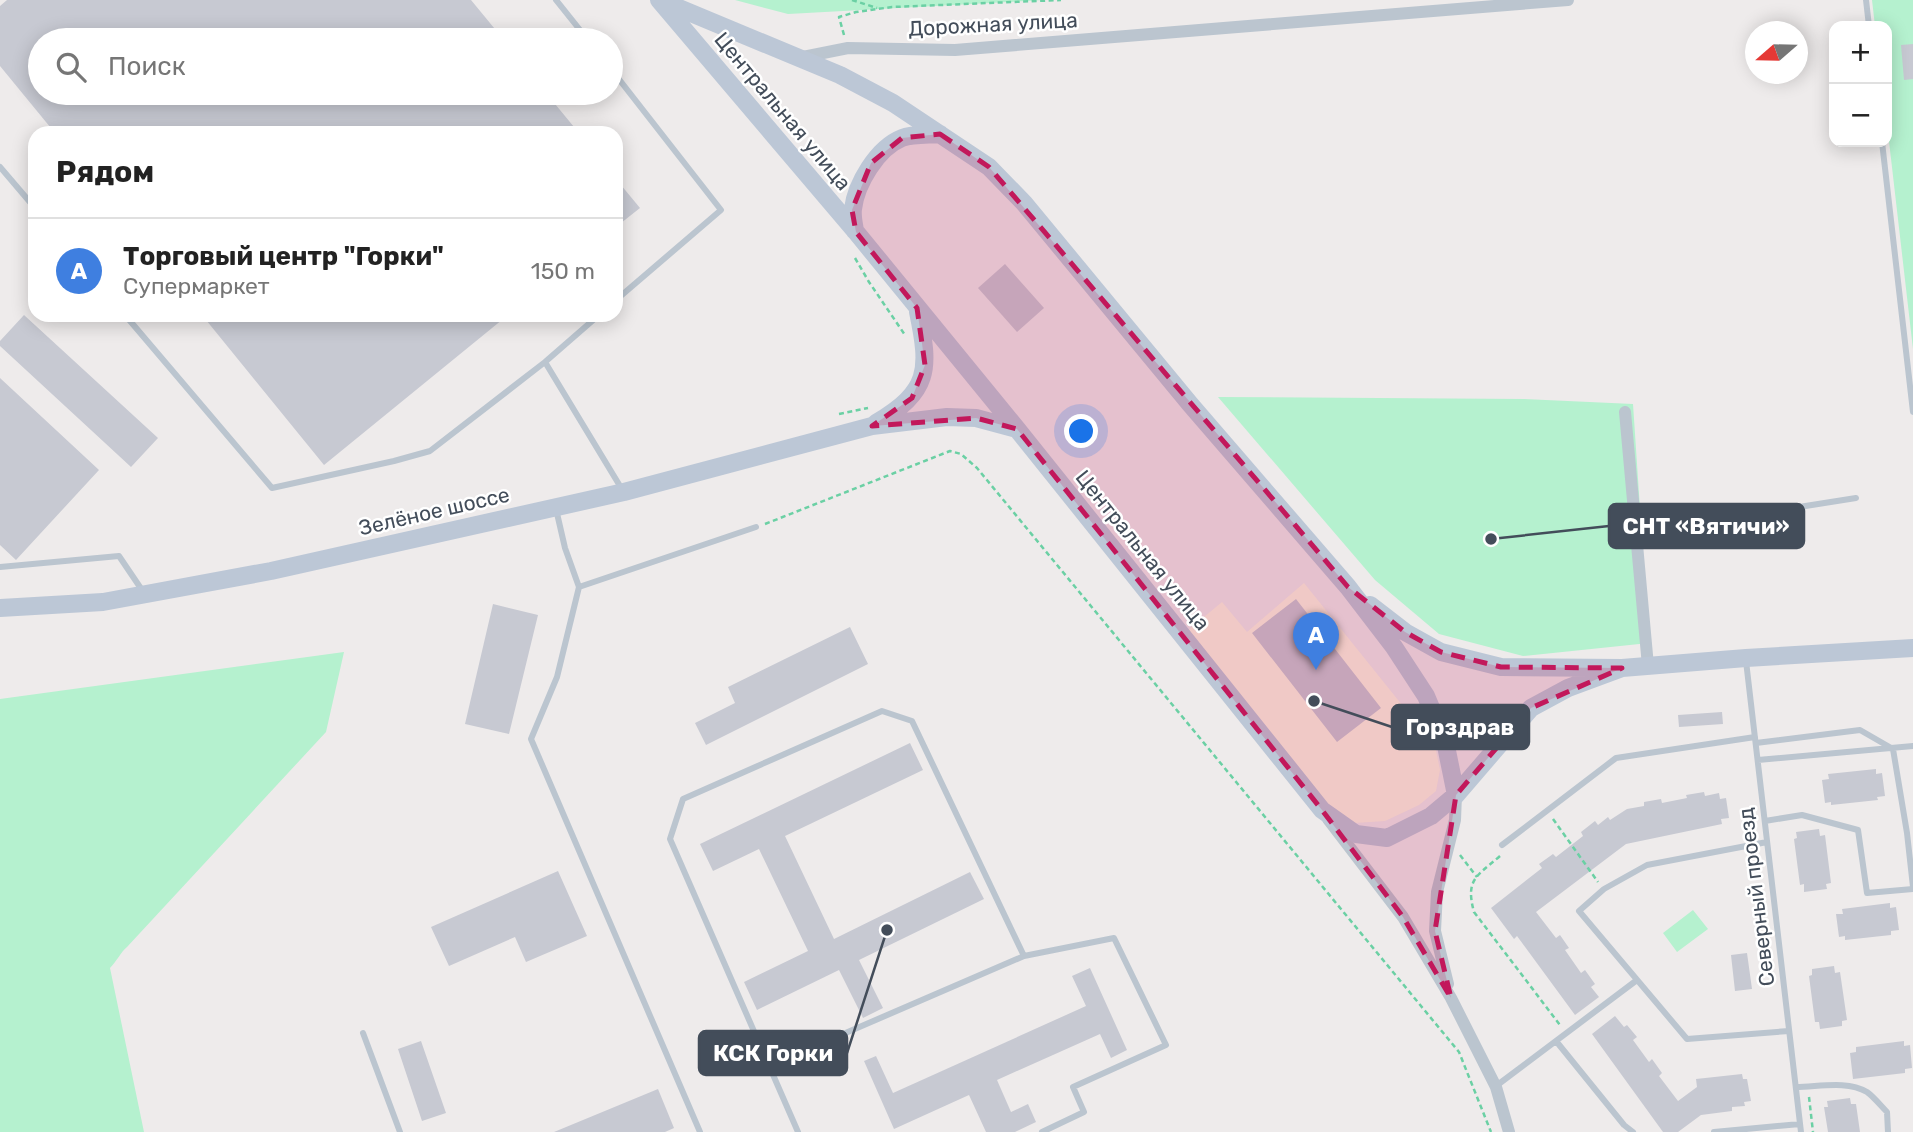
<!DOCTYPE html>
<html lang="ru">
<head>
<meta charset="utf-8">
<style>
	:root { --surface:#fff; --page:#f2f2f2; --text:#222; --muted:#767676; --line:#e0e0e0; --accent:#2563eb }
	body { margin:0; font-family:Rubik,sans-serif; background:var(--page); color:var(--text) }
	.controls { position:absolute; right:21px; top:21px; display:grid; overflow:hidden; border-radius:14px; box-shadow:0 4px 18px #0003 }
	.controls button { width:63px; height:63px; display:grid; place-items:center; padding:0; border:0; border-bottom:2px solid var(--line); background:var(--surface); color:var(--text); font:35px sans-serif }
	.compass { position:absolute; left:1745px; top:21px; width:63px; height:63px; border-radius:50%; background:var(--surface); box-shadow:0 4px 18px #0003; rotate:250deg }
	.you { position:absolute; left:1082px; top:432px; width:24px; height:24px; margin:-18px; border:5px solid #fff; border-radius:50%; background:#1a73e8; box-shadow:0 0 0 10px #1a73e833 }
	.badge { display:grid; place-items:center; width:46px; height:46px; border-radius:50%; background:var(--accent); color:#fff; font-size:23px; font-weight:700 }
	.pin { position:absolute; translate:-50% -58px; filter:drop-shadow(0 2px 4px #0008) }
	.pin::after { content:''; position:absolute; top:37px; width:24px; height:21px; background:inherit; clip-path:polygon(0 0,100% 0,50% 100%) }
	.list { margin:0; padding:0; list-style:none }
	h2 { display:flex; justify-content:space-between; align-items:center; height:91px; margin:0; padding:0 28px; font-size:30px }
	h2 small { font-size:23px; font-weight:400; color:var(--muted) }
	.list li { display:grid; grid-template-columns:46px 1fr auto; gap:21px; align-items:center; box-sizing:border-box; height:105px; padding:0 28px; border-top:2px solid var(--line) }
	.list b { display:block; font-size:26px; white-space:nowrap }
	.list p { margin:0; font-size:23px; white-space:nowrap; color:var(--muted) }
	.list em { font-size:23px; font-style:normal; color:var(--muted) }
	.icon { flex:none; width:38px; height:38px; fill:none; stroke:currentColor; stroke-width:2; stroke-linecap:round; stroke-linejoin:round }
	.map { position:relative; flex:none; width:1913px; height:1132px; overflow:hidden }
	.search { position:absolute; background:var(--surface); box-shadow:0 4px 18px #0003; left:28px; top:28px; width:595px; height:77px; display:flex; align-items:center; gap:18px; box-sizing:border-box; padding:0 24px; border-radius:38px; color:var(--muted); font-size:26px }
	.panel { position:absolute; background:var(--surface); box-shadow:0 4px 18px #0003; left:28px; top:126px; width:595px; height:196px; border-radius:21px }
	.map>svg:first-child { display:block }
	.commercial { fill:#fcf6e1 }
	.green { fill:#b5f1cf }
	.building { fill:#c7c9d2 }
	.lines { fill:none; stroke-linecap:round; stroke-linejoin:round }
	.path { stroke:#6bd0a4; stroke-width:2.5; stroke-dasharray:5 3.5; stroke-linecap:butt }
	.service { stroke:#bbc5cf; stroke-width:6 }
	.minor { stroke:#bbc5cf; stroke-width:12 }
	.secondary { stroke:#bcc7d6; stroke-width:18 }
	.marked { fill:#c2185b; fill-opacity:0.2; stroke:#c2185b; stroke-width:5; stroke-dasharray:14 9; stroke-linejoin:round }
	.labels { text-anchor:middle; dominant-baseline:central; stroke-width:5; stroke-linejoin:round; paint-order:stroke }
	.street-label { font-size:21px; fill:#434d5a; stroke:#fff }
	.leader { fill:none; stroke:#434d5a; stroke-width:2.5 }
	.callout-dot { fill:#434d5a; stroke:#fff; stroke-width:2.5 }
	.callout { fill:#434d5a; stroke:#434d5a; stroke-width:2.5 }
	.callout-label { font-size:23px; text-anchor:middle; font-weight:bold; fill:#fff }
</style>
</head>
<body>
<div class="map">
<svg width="1913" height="1132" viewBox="0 0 1913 1132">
	<rect width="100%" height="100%" fill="#eeebeb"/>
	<path class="commercial" d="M1304 583 1435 746 1440 770 1436 791 1419 805 1385 821 1354 823 1328 805 1186 632 1222 602 1247 632Z"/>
	<path class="green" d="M735 0H1044L788 14Z
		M1872 0H1913V349L1887 124V26H1875Z
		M1218 397 1524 399 1633 404 1649 643 1523 656 1439 634 1375 580Z
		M344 652 326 732 127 947C120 953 117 961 110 968L144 1132H0V699Z
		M1693 910 1708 929 1677 952 1663 933Z"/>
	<path class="building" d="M7 0H471L504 40H40V93H546L579 133H55L0 66V6Z
		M1913 44V79L1904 80 1901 45Z
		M616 179 640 208 616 227Z
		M1005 264 1044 308 1017 332 978 288Z
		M24 315 158 438 131 467 0 346V341Z
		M202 315H508L324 465Z
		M0 378 99 470 16 560 0 545Z
		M1296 599 1381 708 1337 742 1252 633Z
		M493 604 538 615 509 734 465 724Z
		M850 627 868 664 706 745 695 723 735 703 728 687Z
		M1722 712 1723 724 1679 727 1678 715Z
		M910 743 923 770 785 836 834 939 970 872 984 899 859 960 883 1008 863 1018 839 970 757 1010 744 982 808 951 759 849 713 871 700 844Z
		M1876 769V774L1882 773 1885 796 1877 797 1878 800 1831 805V802L1825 803 1822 780 1829 779 1828 774Z
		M1704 792 1705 796 1719 793 1720 799 1726 798 1729 818 1721 819 1722 824 1626 844 1536 912 1556 938 1560 935 1569 948 1565 950 1581 973 1585 970 1595 984 1591 987 1599 997 1575 1015 1517 936 1514 939 1491 908 1542 868 1539 864 1553 854 1556 857 1583 836 1581 832 1595 821 1598 825 1608 817 1610 820 1627 809 1644 806V802L1661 799 1662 803 1687 798 1686 795Z
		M1819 829 1820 836 1825 835 1831 883 1826 884 1827 889 1804 892V884L1800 885 1794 839 1797 838 1796 832Z
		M558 871 587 936 526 962 515 937 449 966 431 927Z
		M1890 903V908L1896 907 1899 930 1891 931V935L1845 940V936L1839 937 1836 914H1843L1842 909Z
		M1747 953 1752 989 1735 991 1731 955Z
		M1834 966 1835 973 1840 972 1847 1020 1842 1021V1026L1820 1029 1819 1022H1815L1809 976 1812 975V969Z
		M1090 968 1127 1050 1111 1058 1100 1034 997 1080 1011 1112 1028 1104 1036 1122 1015 1132H986L969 1095 894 1129 864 1061 876 1056 893 1093 1086 1006 1072 976Z
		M1615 1016 1624 1027 1627 1025 1637 1037 1633 1040 1649 1062 1652 1059 1662 1073 1659 1076 1678 1101 1697 1087 1696 1079 1742 1074 1743 1079H1747L1751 1101 1744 1102 1745 1106 1732 1107V1111L1701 1115 1678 1132H1663L1592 1034Z
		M421 1041 446 1113 422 1121 398 1049Z
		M1904 1041V1046L1910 1045 1912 1068 1905 1069V1073L1853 1079 1850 1053 1856 1052V1047Z
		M658 1089 674 1128 665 1132H554Z
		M1850 1098 1851 1104H1856L1860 1132H1828L1824 1107H1828L1827 1101Z"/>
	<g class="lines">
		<path class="path" d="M852 0 877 8
			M844 35 839 17 856 12 892 7 1061 0
			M855 258 869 282 905 335
			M839 414 868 408
			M765 524 950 451 961 454 977 468 1459 1052 1491 1132
			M1553 819 1598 882
			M1460 855 1477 877
			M1500 856C1477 876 1465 879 1474 912L1560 1025
			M1809 1097 1813 1132"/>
		<path class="service" d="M556 0 588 40
			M1866 0 1869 26
			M611 69 721 210 616 300
			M1882 142 1913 412
			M0 167 35 208
			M125 315 272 488 394 461 430 451 545 362 599 315
			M545 362 623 491
			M556 509 565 548 579 587 557 677 531 739 700 1132
			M1636 533 1856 498
			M0 567 119 556 144 593
			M579 587 756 527
			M1746 661 1801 1132
			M1756 743 1860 730 1893 749 1907 833 1913 887
			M1758 760 1913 746
			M1765 821 1802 815 1858 830 1867 893 1913 889
			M1767 842 1647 865 1604 889 1579 911 1687 1039 1789 1031
			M1502 845 1616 758 1755 737
			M1024 956 1114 938 1166 1045 1073 1087 1084 1112 1042 1132
			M363 1033 400 1132
			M1556 1041 1624 1125 1633 1132
			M769 1066 1024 956 912 721 882 711 683 799 670 839 798 1132
			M1496 1086 1637 980
			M1796 1087C1818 1087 1847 1080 1867 1092 1874 1097 1881 1106 1887 1112L1888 1132
			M1714 1132 1800 1124"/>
		<path class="minor" d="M798 58 848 48 955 50 1568 0
			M1625 412 1648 666
			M1328 819 1403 917 1451 998 1496 1087 1509 1132
			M1448 984 1435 931 1437 892 1455 820 1456 795"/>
		<path class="secondary" d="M659 0 856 232 1017 429 1322 810 1356 834 1387 838 1431 816 1456 795 1531 708 1568 688 1622 668
			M662 1 840 75 893 103 989 167 1024 203 1190 404 1348 587 1394 647 1426 696 1445 741 1456 795
			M855 231C854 224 852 216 853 209 856 184 877 148 902 138 912 134 929 135 940 134
			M876 423C930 391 930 370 918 312
			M1370 605 1405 632 1441 652 1501 667 1622 668 1746 658 1913 648
			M0 608 103 602 271 571 624 492 872 426 947 417 976 418 1017 429"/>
	</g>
	<path class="marked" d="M940 134 989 167 1348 587 1405 632 1441 652 1501 667 1622 668 1531 708 1456 795 1435 931 1451 998 1403 917 1322 810 1017 429 976 418 872 426 912 398 925 365 917 308 856 232 852 210 871 163 902 138Z"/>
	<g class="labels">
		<g class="street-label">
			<text transform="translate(993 24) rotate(-3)">Дорожная улица</text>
			<text transform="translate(783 111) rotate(50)">Центральная улица</text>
			<text transform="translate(434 511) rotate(-13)">Зелёное шоссе</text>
			<text transform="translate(1143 550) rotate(51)">Центральная улица</text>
			<text transform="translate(1756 897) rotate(-97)">Северный проезд</text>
		</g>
	</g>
	<path class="leader" d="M1491 539L1609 526M1314 701L1392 727M887 930L847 1053"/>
	<g class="callout-dot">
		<circle cx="1491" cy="539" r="7"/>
		<circle cx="1314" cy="701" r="7"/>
		<circle cx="887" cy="930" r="7"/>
	</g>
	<g class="callout">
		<rect x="1609" y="504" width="195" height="44" rx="7"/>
		<rect x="1392" y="705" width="137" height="44" rx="7"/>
		<rect x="699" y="1031" width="148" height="44" rx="7"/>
	</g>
	<g class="callout-label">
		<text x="1706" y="534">СНТ «Вятичи»</text>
		<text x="1460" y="735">Горздрав</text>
		<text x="773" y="1061">КСК Горки</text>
	</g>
</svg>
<div class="controls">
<button>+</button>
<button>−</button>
</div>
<svg class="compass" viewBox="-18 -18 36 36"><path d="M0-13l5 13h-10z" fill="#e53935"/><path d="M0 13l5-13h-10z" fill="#767676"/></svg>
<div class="you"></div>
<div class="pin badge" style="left:1316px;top:670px;background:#3f7fe0">A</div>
<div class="search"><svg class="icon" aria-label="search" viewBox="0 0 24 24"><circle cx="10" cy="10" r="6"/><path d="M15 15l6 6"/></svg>Поиск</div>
<section class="panel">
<h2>Рядом<small></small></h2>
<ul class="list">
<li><span class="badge" style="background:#3f7fe0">A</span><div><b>Торговый центр &quot;Горки&quot;</b><p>Супермаркет</p></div><em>150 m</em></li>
</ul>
</section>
</div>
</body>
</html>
